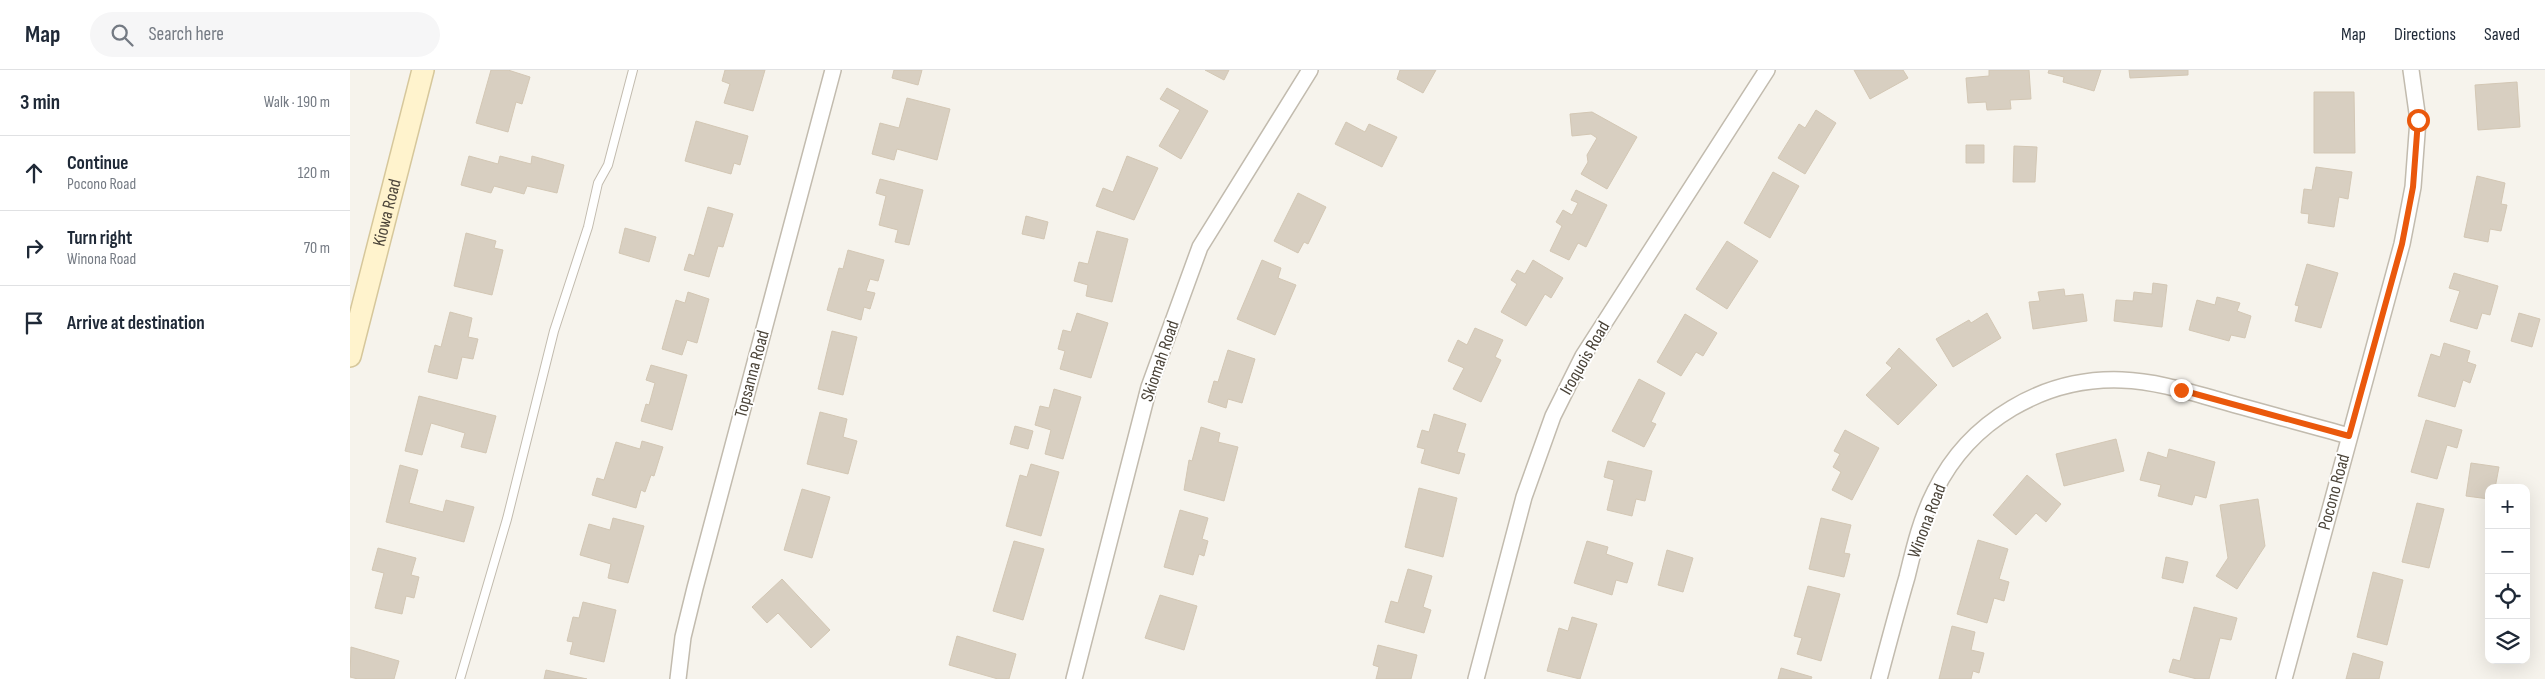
<!DOCTYPE html>
<html lang="en">
<head>
<meta charset="utf-8">
<style>
	:root { --surface:#fff; --page:#f6f6f7; --text:#1f2937; --muted:#747a83; --line:#e0e1e3 }
	body { margin:0; font-family:"Sofia Sans Condensed",sans-serif; background:var(--page); color:var(--text) }
	.controls { position:absolute; right:15px; bottom:15px; display:grid; overflow:hidden; border-radius:10px; box-shadow:0 5px 20px #0002 }
	.controls button { width:45px; height:45px; display:grid; place-items:center; padding:0; border:0; border-bottom:1px solid var(--line); background:var(--surface); color:var(--text); font:25px sans-serif }
	.stop { position:absolute; width:15px; height:15px; margin:-11px; border:4px solid #ea580c; border-radius:50%; background:#fff }
	.stop.end { background:#ea580c; border-color:#fff; box-shadow:0 1px 5px #0008 }
	.list { margin:0; padding:0; list-style:none }
	h2 { display:flex; justify-content:space-between; align-items:center; height:65px; margin:0; padding:0 20px; font-size:21px }
	h2 small { font-size:16px; font-weight:400; color:var(--muted) }
	.list li { display:grid; grid-template-columns:32px 1fr auto; gap:15px; align-items:center; box-sizing:border-box; height:75px; padding:0 20px; border-top:1px solid var(--line) }
	.list b { display:block; font-size:19px; white-space:nowrap }
	.list p { margin:0; font-size:16px; white-space:nowrap; color:var(--muted) }
	.list em { font-size:16px; font-style:normal; color:var(--muted) }
	.icon { flex:none; width:28px; height:28px; fill:none; stroke:currentColor; stroke-width:2; stroke-linecap:round; stroke-linejoin:round }
	.map { position:relative; flex:none; width:2195px; height:609px; overflow:hidden }
	header { display:flex; align-items:center; gap:30px; box-sizing:border-box; height:70px; padding:0 25px; background:var(--surface); border-bottom:1px solid var(--line) }
	header strong { font-size:24px }
	nav { display:flex; gap:28px; margin-inline-start:auto; font-size:18px }
	.search { width:350px; height:45px; background:var(--page); display:flex; align-items:center; gap:12px; box-sizing:border-box; padding:0 18px; border-radius:28px; color:var(--muted); font-size:19px }
	main { display:flex }
	aside { flex:1; background:var(--surface) }
	.map>svg:first-child { display:block }
	.building { fill:#d8cfc1; stroke:#d3c7b4 }
	.lines { fill:none; stroke-linecap:round; stroke-linejoin:round }
	.lane-casing { stroke:#c2bbae; stroke-width:10 }
	.street-casing { stroke:#c2bbae; stroke-width:18 }
	.secondary-casing { stroke:#d6c79b; stroke-width:24 }
	.lane { stroke:#fff; stroke-width:8 }
	.street { stroke:#fff; stroke-width:15 }
	.secondary { stroke:#fff3cd; stroke-width:21 }
	.route { stroke:#ea580c; stroke-width:6 }
	.labels { text-anchor:middle; dominant-baseline:central; stroke-width:4; stroke-linejoin:round; paint-order:stroke }
	.street-label { font-size:18px; fill:#4b4439; stroke:#fff }
</style>
</head>
<body>
<header>
<strong>Map</strong>
<div class="search"><svg class="icon" aria-label="search" viewBox="0 0 24 24"><circle cx="10" cy="10" r="6"/><path d="M15 15l6 6"/></svg>Search here</div>
<nav><a>Map</a><a>Directions</a><a>Saved</a></nav>
</header>
<main>
<aside>
<h2>3 min<small>Walk · 190 m</small></h2>
<ul class="list">
<li><svg class="icon" aria-label="ahead" viewBox="0 0 24 24"><path d="M12 20V5M6 11l6-6 6 6"/></svg><div><b>Continue</b><p>Pocono Road</p></div><em>120 m</em></li>
<li><svg class="icon" aria-label="right" viewBox="0 0 24 24"><path d="M7 20v-9h11M14 6l5 5-5 5"/></svg><div><b>Turn right</b><p>Winona Road</p></div><em>70 m</em></li>
<li><svg class="icon" aria-label="arrive" viewBox="0 0 24 24"><path d="M6 21V4h12l-3 4 3 4H6"/></svg><div><b>Arrive at destination</b></div></li>
</ul>
</aside>
<div class="map">
<svg width="2195" height="609" viewBox="0 0 2195 609">
	<rect width="100%" height="100%" fill="#f6f3ec"/>
	<path class="building" d="M141 0H158L180 7 172 34 166 32 158 62 126 53Z
		M375 0H415L403 41 374 33 380 14 372 11Z
		M544 0H572L568 15 542 8Z
		M855 0H879L874 10Z
		M1050 0H1086L1073 23 1047 9Z
		M1504 0H1553L1558 8 1520 29Z
		M1639 0H1679L1681 29 1660 30 1661 39 1637 40 1636 32 1618 33 1616 8 1639 6Z
		M1699 0H1751L1744 21 1713 12 1714 7 1698 3Z
		M1779 0H1838V5L1780 8Z
		M2167 12 2170 57 2128 60 2125 15Z
		M817 18 858 41 831 89 809 76 830 40 810 29Z
		M1964 22H2004L2005 83H1964Z
		M557 28 600 39 587 90 547 79 544 90 522 84 530 53 549 58Z
		M1466 40 1486 53 1455 104 1428 88 1449 54 1455 58Z
		M1242 42 1287 67 1257 119 1231 104 1238 92 1237 85 1247 68 1241 64 1222 66 1220 44Z
		M346 51 398 66 390 95 384 93 381 104 335 91Z
		M996 52 1015 62 1019 54 1047 67 1032 97 985 74Z
		M1616 75H1634V93H1616Z
		M1664 76 1687 77 1685 112H1663Z
		M119 86 148 94 150 86 181 94 182 86 214 95 207 123 177 116 174 124 144 116 141 123 111 115Z
		M777 86 808 98 784 150 746 136 753 118 763 122Z
		M1966 97 2002 102 1998 129 1989 127 1984 157 1958 153 1959 144 1951 143 1954 119 1962 120Z
		M1423 102 1449 116 1420 168 1394 153Z
		M2127 106 2155 113 2151 134 2157 135 2151 161 2140 159 2138 172 2114 167Z
		M530 109 573 120 559 175 545 172 548 160 529 155 536 126 526 123Z
		M1226 120 1257 135 1236 177 1228 173 1219 190 1200 181 1212 156 1206 152 1213 140 1222 145 1228 133 1221 130Z
		M948 123 976 137 958 174 954 172 948 183 924 171Z
		M358 137 383 144 373 177 368 176 359 207 334 200 339 184 344 186Z
		M676 146 698 152 694 169 672 164Z
		M275 158 306 167 299 192 269 183Z
		M747 161 778 169 762 232 736 226 738 215 724 211 729 192 738 194Z
		M116 163 146 171 144 178 153 180 142 225 104 216Z
		M1377 171 1408 191 1377 239 1346 219Z
		M498 180 534 190 528 211 520 209 516 221 525 223 520 239 514 237 511 250 477 240 489 198 493 199Z
		M912 190 931 198 928 208 946 215 925 265 887 249Z
		M1183 190 1213 208 1201 228 1195 224 1176 256 1151 242 1167 214 1161 210 1167 200 1175 204Z
		M1957 194 1988 203 1971 258 1945 251 1949 236 1945 235Z
		M2104 203 2148 216 2140 245 2132 243 2127 259 2100 251 2110 221 2099 218Z
		M1803 213 1817 215 1812 257 1764 251 1766 230 1783 231 1784 222 1802 224Z
		M1714 219 1715 226 1733 224 1737 251 1683 259 1679 232 1690 231 1688 222Z
		M338 222 359 229 347 273 337 270 332 285 312 279 326 230 335 233Z
		M1867 227 1890 233 1887 241 1901 246 1895 268 1881 265 1879 271 1839 260 1847 230 1865 235Z
		M100 242 122 248 118 267 128 269 123 289 112 287 107 309 78 302 85 275 91 277Z
		M727 243 758 253 741 308 710 299 715 281 708 279 713 260 721 262Z
		M1637 243 1651 268 1603 297 1586 269 1619 250 1621 253Z
		M2169 243 2190 249 2182 277 2161 271Z
		M1335 244 1367 263 1353 286 1346 282 1331 306 1307 292Z
		M1125 258 1153 270 1145 287 1151 290 1131 332 1103 319 1114 298 1098 291 1108 270 1117 275Z
		M482 261 507 267 493 325 468 319Z
		M2094 273 2120 281 2117 292 2126 295 2120 313 2113 310 2105 337 2068 326 2081 284 2090 287Z
		M1549 278 1587 315 1548 355 1516 325 1542 298 1536 293Z
		M878 280 905 289 892 333 878 329 876 338 858 332 864 311 868 312Z
		M301 295 337 305 322 360 291 351 296 334 299 335 305 313 296 310Z
		M1289 309 1315 323 1301 352 1306 354 1294 377 1262 361Z
		M704 319 731 327 713 389 695 384 701 360 685 355 690 336 699 338Z
		M69 326 146 346 136 383 111 377 115 363 81 353 72 385 55 381Z
		M470 342 497 349 493 367 507 371 498 404 457 394Z
		M1084 344 1116 354 1107 382 1115 384 1109 404 1071 393 1075 379 1067 377 1072 360 1079 362Z
		M2076 350 2112 360 2107 378 2097 375 2087 409 2061 402Z
		M665 356 683 361 678 379 660 374Z
		M851 357 870 363 868 372 888 377 874 431 834 420 839 390 842 391Z
		M1495 360 1529 378 1502 430 1482 420 1491 402 1483 397 1490 384 1484 381Z
		M1766 369 1774 401 1714 416 1706 384Z
		M292 371 313 377 304 406 301 405 295 422 291 420 286 438 242 425 247 408 254 410 266 372 290 379Z
		M1819 379 1865 392 1856 428 1845 425 1842 435 1808 426 1811 415 1790 410 1798 382 1817 388Z
		M1258 391 1302 401 1295 431 1286 429 1282 446 1257 440 1264 410 1254 407Z
		M2121 393 2149 397 2145 418H2139V429L2116 426Z
		M681 394 709 402 691 466 656 456 670 405 677 407Z
		M50 395 68 400 59 433 93 442 96 430 124 437 114 472 36 452Z
		M1677 405 1711 434 1696 452 1686 443 1666 465 1643 445Z
		M1069 418 1107 428 1093 487 1055 477Z
		M452 419 480 427 462 488 434 480Z
		M1908 429 1915 476 1887 519 1866 506 1878 488 1870 435Z
		M2067 433 2094 439 2079 498 2052 492Z
		M830 440 858 448 852 469 858 471 854 486 849 484 843 505 814 497Z
		M263 448 294 456 278 513 258 508 261 494 230 485 239 454 260 460Z
		M1471 448 1501 455 1494 483 1500 484 1494 507 1459 499Z
		M1628 470 1658 479 1649 509 1659 512 1654 531 1644 528 1637 553 1607 544Z
		M664 471 694 479 673 550 643 541Z
		M1237 471 1258 477 1256 484 1283 493 1277 513 1266 510 1262 525 1224 513Z
		M28 478 66 488 61 505 69 507 64 528 56 526 52 544 25 538 34 503 22 500Z
		M1317 480 1343 488 1333 522 1308 515Z
		M1816 487 1838 492 1833 513 1812 508Z
		M1058 499 1082 506 1073 537 1081 540 1074 563 1035 552 1041 531 1048 533Z
		M2023 502 2053 510 2037 575 2007 567Z
		M432 509 480 560 461 578 428 543 417 553 402 537Z
		M1458 516 1490 524 1471 591 1447 584 1452 568 1444 566Z
		M810 525 847 536 834 580 795 568Z
		M233 532 266 540 254 592 220 584 223 572 217 571 223 547 229 548Z
		M1844 537 1887 548 1881 570 1870 568 1859 609H1847L1819 602 1823 589 1830 591Z
		M1222 547 1247 554 1230 609 1197 601 1209 558 1218 561Z
		M1602 556 1625 562 1621 580 1634 583 1629 603 1623 601 1621 609H1589Z
		M607 566 666 584 659 609H648L599 595Z
		M1028 575 1067 585 1061 609H1026L1029 597 1023 595Z
		M1 577 49 591 44 609H8L0 607Z
		M2003 583 2033 592 2029 609H1996Z
		M1431 598 1462 607 1461 609H1428Z
		M196 600 237 609H194Z"/>
	<g class="lines">
		<g class="lane-casing">
			<path id="lane" d="M110 609 157 449 204 261 238 157 248 113 258 95 283 0"/>
		</g>
		<g class="street-casing">
			<path id="street" d="M328 609 333 567 345 518 483 0
				M724 609 799 317 850 177 960 0
				M1126 609 1174 427 1203 346 1233 286 1417 0
				M1529 609C1538 575 1547 541 1557 507 1564 478 1571 448 1585 421 1619 351 1694 307 1772 310 1805 311 1840 322 1872 331 1914 343 1956 354 1999 366
				M1934 609 2052 174 2063 117 2068 50 2061 0"/>
		</g>
		<g class="secondary-casing">
			<g id="secondary">
				<path id="s1" d="M0 286 73 0"/>
			</g>
		</g>
		<use href="#lane" class="lane"/>
		<use href="#street" class="street"/>
		<use href="#secondary" class="secondary"/>
	</g>
	<g class="lines">
		<path class="route" d="M1831 320 1999 366 2052 174 2063 117 2068 50"/>
	</g>
	<g class="labels">
		<g class="street-label">
			<text stroke="none"><textPath href="#s1" startOffset="148">Kiowa Road</textPath></text>
			<text transform="translate(1235 288) rotate(-60)">Iroquois Road</text>
			<text transform="translate(810 291) rotate(-71)">Skiomah Road</text>
			<text transform="translate(402 304) rotate(-75)">Topsanna Road</text>
			<text transform="translate(1984 422) rotate(-75)">Pocono Road</text>
			<text transform="translate(1577 451) rotate(-69)">Winona Road</text>
		</g>
	</g>
</svg>
<div class="controls">
<button>+</button>
<button>−</button>
<button><svg class="icon" aria-label="locate" viewBox="0 0 24 24"><circle cx="12" cy="12" r="6"/><path d="M12 2v4M12 18v4M2 12h4M18 12h4"/></svg></button>
<button><svg class="icon" aria-label="layers" viewBox="0 0 24 24"><path d="M12 4l9 5-9 5-9-5zM3 14l9 5 9-5"/></svg></button>
</div>
<div class="stop" style="left:2068px;top:50px"></div>
<div class="stop end" style="left:1831px;top:320px"></div>
</div>
</main>
</body>
</html>
